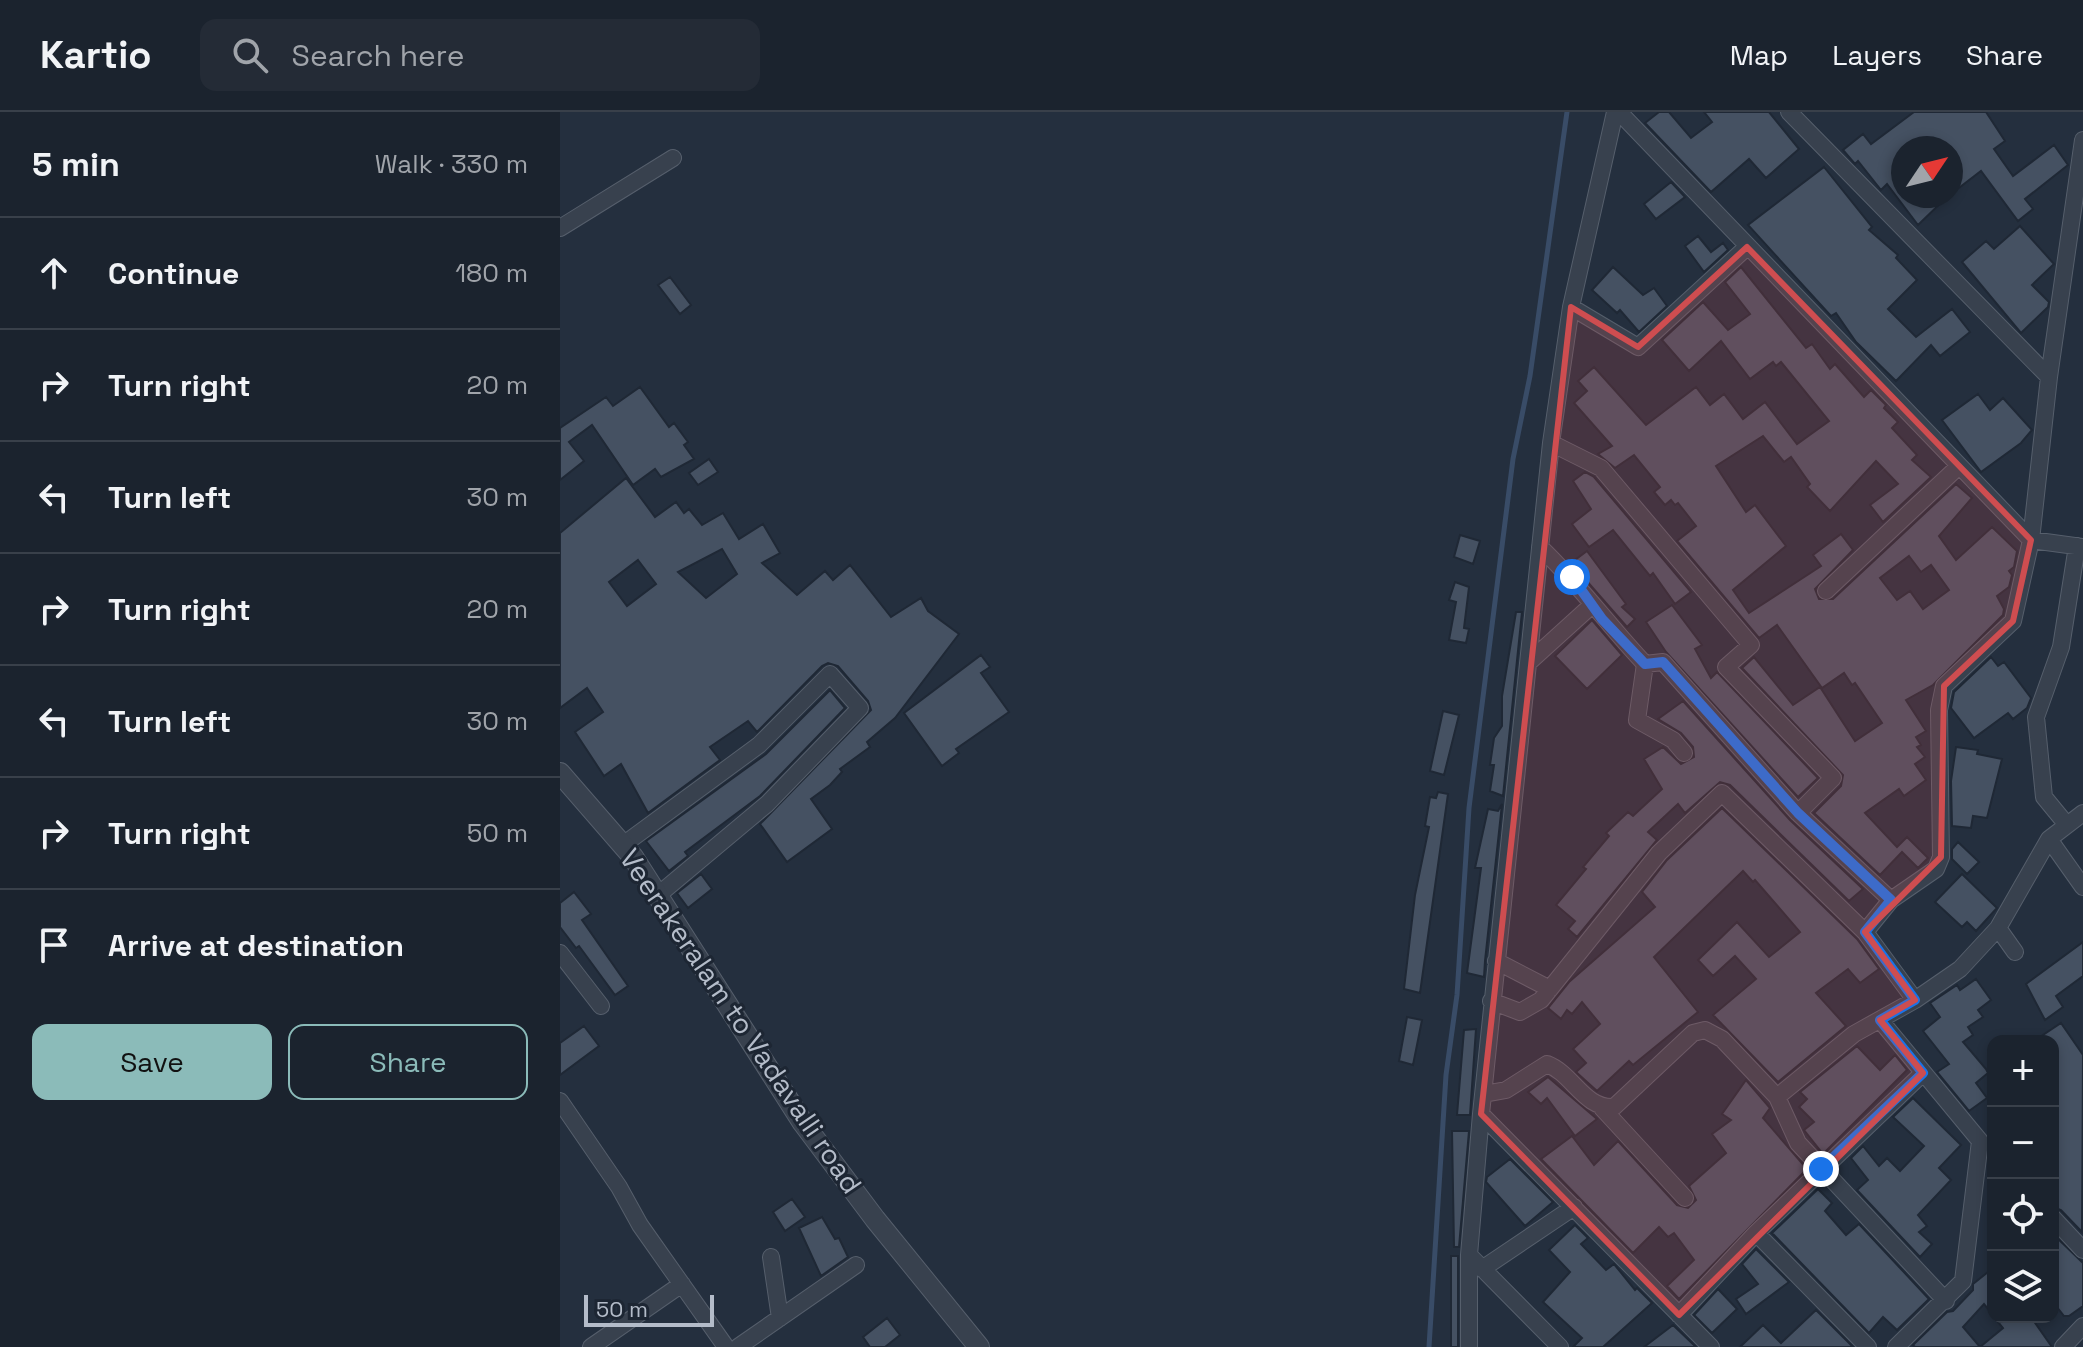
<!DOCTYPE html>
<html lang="en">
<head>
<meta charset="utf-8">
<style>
	:root { --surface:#1b232e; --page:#242b36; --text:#f1f3f6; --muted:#a0a4aa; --line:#39404a; --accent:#8bbbb9 }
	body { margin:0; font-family:"Space Grotesk",sans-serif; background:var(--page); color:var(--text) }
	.controls { position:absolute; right:24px; bottom:24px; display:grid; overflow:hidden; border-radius:16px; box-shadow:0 4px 12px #0003 }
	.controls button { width:72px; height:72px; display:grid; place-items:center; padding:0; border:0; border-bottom:2px solid var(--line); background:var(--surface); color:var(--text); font:40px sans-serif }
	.compass { position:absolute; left:1331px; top:24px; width:72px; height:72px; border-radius:50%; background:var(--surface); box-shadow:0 4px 12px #0003; rotate:55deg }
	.scale { position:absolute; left:24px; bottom:20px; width:130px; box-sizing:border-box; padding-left:8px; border:4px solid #b4bcc9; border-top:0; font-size:22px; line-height:28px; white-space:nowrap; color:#b4bcc9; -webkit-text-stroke:6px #1d2633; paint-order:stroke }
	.stop { position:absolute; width:24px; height:24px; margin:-18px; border:6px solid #1a73e8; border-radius:50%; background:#fff }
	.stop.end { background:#1a73e8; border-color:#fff; box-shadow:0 2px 8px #0008 }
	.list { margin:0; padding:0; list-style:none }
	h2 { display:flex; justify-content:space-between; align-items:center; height:104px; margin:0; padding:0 32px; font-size:34px }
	h2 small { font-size:26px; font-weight:400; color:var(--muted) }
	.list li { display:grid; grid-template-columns:52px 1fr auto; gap:24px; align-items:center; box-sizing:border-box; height:112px; padding:0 32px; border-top:2px solid var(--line) }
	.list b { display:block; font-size:30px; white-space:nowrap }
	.list em { font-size:26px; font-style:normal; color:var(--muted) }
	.actions { display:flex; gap:16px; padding:24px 32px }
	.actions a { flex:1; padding:18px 0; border:2px solid var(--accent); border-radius:16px; text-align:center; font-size:28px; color:var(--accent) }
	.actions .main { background:var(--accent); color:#111 }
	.icon { flex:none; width:44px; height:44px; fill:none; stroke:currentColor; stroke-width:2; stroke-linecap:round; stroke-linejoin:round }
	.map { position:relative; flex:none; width:1523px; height:1235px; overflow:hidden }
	header { display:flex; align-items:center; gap:48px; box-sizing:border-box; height:112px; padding:0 40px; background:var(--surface); border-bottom:2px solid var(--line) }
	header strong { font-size:38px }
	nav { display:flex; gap:44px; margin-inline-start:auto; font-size:28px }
	.search { width:560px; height:72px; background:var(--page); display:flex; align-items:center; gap:20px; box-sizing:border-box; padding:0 28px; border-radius:16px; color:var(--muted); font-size:30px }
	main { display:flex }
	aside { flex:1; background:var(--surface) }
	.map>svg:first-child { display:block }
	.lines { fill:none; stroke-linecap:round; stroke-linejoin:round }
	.stream { stroke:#394c67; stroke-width:5 }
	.building { fill:#455162; stroke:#1f2835; stroke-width:2; fill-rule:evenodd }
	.minor-casing { stroke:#565f6c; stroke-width:18 }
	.tertiary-casing { stroke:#565f6c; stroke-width:22 }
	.minor { stroke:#38414e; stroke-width:16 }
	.tertiary { stroke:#38414e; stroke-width:20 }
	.route { stroke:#1a73e8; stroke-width:10 }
	.marked { fill:#ce4d50; fill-opacity:0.2; stroke:#ce4d50; stroke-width:6; stroke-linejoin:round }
	.labels { text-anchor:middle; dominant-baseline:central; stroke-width:6; stroke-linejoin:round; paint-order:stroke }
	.street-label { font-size:28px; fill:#b4bcc9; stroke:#1d2633 }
</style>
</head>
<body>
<header>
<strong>Kartio</strong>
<div class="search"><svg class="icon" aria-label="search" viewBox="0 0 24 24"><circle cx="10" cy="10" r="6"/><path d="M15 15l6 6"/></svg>Search here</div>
<nav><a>Map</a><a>Layers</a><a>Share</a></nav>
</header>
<main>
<aside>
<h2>5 min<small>Walk · 330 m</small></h2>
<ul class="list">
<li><svg class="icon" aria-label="ahead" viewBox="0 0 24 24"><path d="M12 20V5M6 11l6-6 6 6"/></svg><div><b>Continue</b></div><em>180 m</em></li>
<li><svg class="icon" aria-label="right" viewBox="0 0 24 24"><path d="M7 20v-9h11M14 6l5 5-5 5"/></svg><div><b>Turn right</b></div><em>20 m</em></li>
<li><svg class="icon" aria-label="left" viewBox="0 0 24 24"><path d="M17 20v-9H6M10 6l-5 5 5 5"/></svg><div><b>Turn left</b></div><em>30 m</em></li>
<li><svg class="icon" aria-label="right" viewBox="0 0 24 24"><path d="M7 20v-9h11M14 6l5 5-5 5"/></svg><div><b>Turn right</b></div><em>20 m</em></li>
<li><svg class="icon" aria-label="left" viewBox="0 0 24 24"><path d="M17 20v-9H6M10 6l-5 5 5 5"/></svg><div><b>Turn left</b></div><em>30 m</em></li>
<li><svg class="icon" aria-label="right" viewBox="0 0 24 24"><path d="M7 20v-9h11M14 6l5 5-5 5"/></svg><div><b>Turn right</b></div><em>50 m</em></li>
<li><svg class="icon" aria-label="arrive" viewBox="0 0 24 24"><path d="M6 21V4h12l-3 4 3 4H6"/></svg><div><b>Arrive at destination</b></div></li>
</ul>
<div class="actions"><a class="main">Save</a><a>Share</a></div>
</aside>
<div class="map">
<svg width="1523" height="1235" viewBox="0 0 1523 1235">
	<rect width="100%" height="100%" fill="#242f3e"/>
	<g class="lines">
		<path class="stream" d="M869 1235 886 963 897 883 909 696 953 347 970 264 1007 0"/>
	</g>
	<path class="building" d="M1099 0H1109L1131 26 1152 10 1144 0H1209L1239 37 1206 66 1189 47 1151 80 1085 11Z
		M1354 0H1426L1445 29 1434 37 1453 64 1494 33 1508 53 1465 87 1473 97 1458 109 1421 59 1391 82V36H1343V84H1388L1358 113 1327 72 1321 78 1298 49 1295 52 1283 38 1303 22 1311 32Z
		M1264 55 1312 115 1309 118 1338 143 1336 146 1357 168 1328 197 1356 225 1392 197 1410 220 1380 244 1371 233 1336 269 1296 230 1276 201 1271 204 1188 113Z
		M1111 70 1125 85 1096 107 1084 92Z
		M1460 114 1494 152 1472 173 1489 190 1488 195 1461 221 1402 150 1426 129 1434 137Z
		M1138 124 1151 140 1163 131 1168 138 1144 160 1125 134Z
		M1053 155 1083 183 1094 176 1107 194 1079 220 1060 198 1057 201 1032 178Z
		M1181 155 1246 236 1252 232 1270 257 1275 252 1304 285 1311 278 1326 293 1324 296 1338 310 1332 316 1357 343 1352 348 1371 365 1323 410 1310 393 1338 372 1316 349 1270 399 1247 375 1250 372 1231 345 1224 350 1203 324 1156 354 1186 400 1195 393 1226 434 1173 478 1189 501 1261 454 1253 443 1281 422 1293 438 1255 477 1259 487H1273L1396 372 1412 386 1379 424 1396 448 1432 415 1457 439 1454 455 1449 459 1452 463 1449 475 1437 484 1444 497 1443 503 1373 573 1346 588 1366 619 1356 625 1361 633 1357 635 1365 645 1355 652 1366 668 1344 684 1339 677 1305 701 1337 735 1347 725 1368 746 1358 756 1342 740 1320 763 1254 701 1281 674 1283 663 1182 556 1194 545 1233 593 1260 575 1295 629 1322 611 1295 571 1292 573 1284 561 1262 576 1217 513 1199 526 1117 429 1136 414 1118 391 1115 393 1111 388 1105 393 1094 380 1100 375 1074 343 1055 356 1038 342 1052 334 1014 291 1027 279 1018 269 1034 255 1086 313 1136 275 1150 293 1164 282 1183 307 1205 290 1237 332 1269 309 1221 250 1216 254 1213 250 1190 267 1161 229 1129 259 1102 228 1143 190 1168 218 1190 202 1165 170ZM1349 444 1361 460 1371 453 1389 478 1363 497 1350 479 1337 488 1320 466Z
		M110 165 131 193 120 202 98 173Z
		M80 275 109 315 114 311 128 330 124 333 134 347 101 365 95 357 73 373 32 313 9 330 24 349 0 368V316L46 285 53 294Z
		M1418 282 1430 298 1443 286 1472 318 1461 331 1421 360 1382 308Z
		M149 347 158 360 138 373 129 361Z
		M1025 360 1034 365 1131 480 1115 492 1093 461 1090 464 1053 418 1029 435 1012 412 1031 397 1013 369Z
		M66 366 95 405 116 390 124 401 129 397 142 413 163 401 179 427 203 412 220 441 202 451 237 483 265 459 273 468 290 453 331 505 361 486 368 499 399 522 335 606 307 630 310 635 280 657 282 660 270 673 251 687 272 717 227 750 200 712 311 598 308 589 278 554 268 551 262 554 197 620 188 609 150 635 160 648 88 701 61 652 44 664 15 620 43 600 27 576 0 596V421ZM162 437 177 462 146 486 118 460ZM78 448 96 472 67 494 49 470Z
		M900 423 920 429 913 452 894 445Z
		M1027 439 1066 492 1062 495 1075 507 1067 515 1011 451Z
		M895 470 909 475 904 516 909 517 906 531 889 528 896 490 889 488Z
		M1112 493 1142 533 1135 537 1151 566 1157 560 1258 666 1238 685 1106 540 1086 510Z
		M956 500H962L943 684 930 679 934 653H930L934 626 942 614V584Z
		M1032 508 1062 543 1027 577 995 544Z
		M421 543 430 555 421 561 449 600 396 637 399 641 382 654 344 601Z
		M1431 545 1438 554 1444 550 1471 586 1467 596 1453 607 1448 601 1414 626 1391 596 1394 580Z
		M270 578 285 596 200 684 125 740 128 744 109 759 86 729 206 642Z
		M1123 589 1230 708 1303 777 1289 789 1170 673 1160 670 1125 701 1118 692 1088 720 1097 728 1017 825 1008 817 1015 809 996 793 1026 757 1023 755 1049 724 1046 721 1068 700 1073 704 1102 677 1084 647 1103 635 1121 652 1134 645 1133 635 1121 621 1098 607Z
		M883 599 899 603 884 663 870 659Z
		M1396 635 1418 638 1417 642 1442 647 1427 706 1413 704 1411 716 1392 714 1391 669Z
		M878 680 888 682 860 881 844 877 855 783 869 715 865 714 870 685 876 686Z
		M942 692 925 849 924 865 907 861 921 756H915L928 697 938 699Z
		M1162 696 1297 827 1319 857 1300 871 1288 857 1256 881 1286 914 1218 970 1153 903 1196 867 1175 844 1153 864 1138 848 1177 810 1209 845 1240 820 1195 768 1193 770 1183 759 1094 845 1138 900 1073 953 1069 949 1037 979 1016 960 1026 951 1013 937 1040 912 1022 890 1012 902 1007 898 1001 907 988 896 1009 870 1095 795 1082 780 1107 748Z
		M1398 730 1419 750 1407 762 1392 747V737Z
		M141 762 152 777 128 796 117 781Z
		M1402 762 1437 796 1416 819 1407 810 1402 815 1375 790Z
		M14 780 31 802 22 808 68 874 55 883 19 834 16 836 0 815V791Z
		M1523 830V864L1496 884 1503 895 1485 908 1466 872Z
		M1416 867 1431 888 1418 898 1423 905 1408 915 1413 923 1403 930 1426 957 1428 961 1416 971 1427 986 1409 999 1377 960 1389 952 1363 919 1380 905 1370 891 1397 873 1400 878Z
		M847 905 862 908 853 953 839 949Z
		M1501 911 1523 943 1522 1120 1501 1098 1493 1095V929H1474Z
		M24 914 39 934 0 963V931Z
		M916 917 910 1003H897L904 918Z
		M1297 934 1320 958 1335 943 1347 958 1263 1042 1244 1018 1254 1010 1239 995 1247 987 1240 980Z
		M988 965 1037 1007 1015 1024 987 986 981 992 968 980Z
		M1186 968 1210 996 1203 1006 1247 1057 1119 1187 1107 1174 1134 1148 1114 1121 1108 1125 1099 1115 1073 1141 981 1047 1012 1024 1034 1053 1058 1029 1117 1093 1128 1096 1136 1088 1129 1074 1166 1041 1152 1022 1171 1008 1162 1002Z
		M1353 986 1401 1033 1379 1056 1391 1068 1358 1103 1367 1114 1359 1120 1372 1132 1360 1145 1297 1078 1308 1068 1291 1046 1303 1034 1319 1054 1327 1046 1340 1059 1364 1034 1333 1005Z
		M892 1019H909L899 1135H894Z
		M950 1047 993 1090 965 1114 926 1070 927 1065Z
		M1258 1077 1272 1091 1265 1099 1286 1123 1299 1112 1369 1187 1337 1218 1323 1205 1309 1221 1212 1121Z
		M232 1087 245 1105 225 1119 213 1100Z
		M262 1105 275 1127 279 1126 288 1145 261 1164 239 1116Z
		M1015 1113 1028 1126 1021 1132 1046 1158 1054 1152 1075 1178 1077 1176 1092 1191 1043 1235H1013L1022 1226 983 1190 1010 1160 989 1138Z
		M1493 1122 1523 1151V1194L1509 1204H1504L1493 1190Z
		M1196 1137 1229 1170 1186 1202 1176 1187 1198 1172 1182 1152Z
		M891 1144H898V1235H891Z
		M1433 1156V1203L1424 1192 1403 1215 1420 1235 1443 1216 1434 1205H1471L1492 1235H1355L1353 1233 1387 1200 1393 1199 1413 1178V1172Z
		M1158 1177 1177 1197 1152 1221 1134 1203Z
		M1256 1198 1293 1235H1180L1203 1213 1221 1231Z
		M327 1206 340 1223 325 1235H310L303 1225Z
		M1113 1213 1136 1235H1084Z"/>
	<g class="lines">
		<g class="minor-casing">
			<path id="minor" d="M1059 0 1471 428 1489 265 1523 28
				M1229 0 1489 265
				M0 116 113 46
				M1011 195 1078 235 1187 135
				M991 331 1041 356 1191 533 1166 555 1273 666 1238 701
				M980 435C1018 471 1049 514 1085 552L1103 550 1238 701 1331 788
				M1266 479 1399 354
				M968 551 1032 493
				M1085 552 1077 608 1113 628 1124 641
				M1507 713 1484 685 1476 605 1501 535 1517 434
				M1489 727 1523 775
				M63 733 199 633 270 562 300 596 207 692 97 784
				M1438 816 1455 840
				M1305 820 1331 788 1376 757 1381 745 1379 598 1384 574 1453 509 1471 428 1523 435
				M0 841 41 894
				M936 849 990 877
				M931 889 960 900 981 888 1099 741 1162 681 1305 820 1355 888
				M1320 908 1420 1029 1403 1169 1336 1235
				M924 982 946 978 987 952C1013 962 1024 997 1054 995L1133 921 1145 918 1162 927 1217 985 1238 1031 1386 1189
				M1217 985 1294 922 1355 888 1400 857 1438 816 1489 727 1523 701
				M0 989 59 1075 80 1113 166 1235
				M1042 996 1125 1086
				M921 1002 1151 1235
				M1493 1106 1523 1138
				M1196 1121 1308 1235
				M909 1143 1000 1235
				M211 1145 220 1206
				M922 1157 1014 1095
				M1119 1203 1196 1121 1363 961
				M31 1235 122 1172
				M178 1235 296 1153
				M909 1235V1143L921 1002 991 331 1011 195 1055 0
				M1503 1235 1523 1214"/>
		</g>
		<g class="tertiary-casing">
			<path id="tertiary" d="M0 661 73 745 243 1011 315 1107 419 1235"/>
		</g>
		<use href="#minor" class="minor"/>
		<use href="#tertiary" class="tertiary"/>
	</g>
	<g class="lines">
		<path class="route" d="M1012 465 1042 507 1085 552 1103 550 1238 701 1331 788 1305 820 1355 888 1320 908 1363 961 1261 1057"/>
	</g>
	<path class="marked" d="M1187 135 1471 428 1453 509 1384 574 1381 745 1305 820 1355 888 1320 908 1363 961 1119 1203 921 1002 1011 195 1078 235Z"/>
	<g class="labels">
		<g class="street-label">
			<text transform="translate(181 909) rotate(56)">Veerakeralam to Vadavalli road</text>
		</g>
	</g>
</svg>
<div class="controls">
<button>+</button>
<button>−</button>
<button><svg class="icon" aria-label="locate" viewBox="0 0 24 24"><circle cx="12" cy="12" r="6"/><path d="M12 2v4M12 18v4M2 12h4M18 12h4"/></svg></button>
<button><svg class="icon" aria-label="layers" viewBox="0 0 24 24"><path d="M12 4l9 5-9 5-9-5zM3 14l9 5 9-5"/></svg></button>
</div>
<svg class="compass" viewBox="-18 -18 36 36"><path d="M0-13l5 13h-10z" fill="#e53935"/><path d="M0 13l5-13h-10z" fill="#a0a4aa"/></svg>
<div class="scale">50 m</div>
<div class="stop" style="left:1012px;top:465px"></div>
<div class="stop end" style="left:1261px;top:1057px"></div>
</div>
</main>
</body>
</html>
